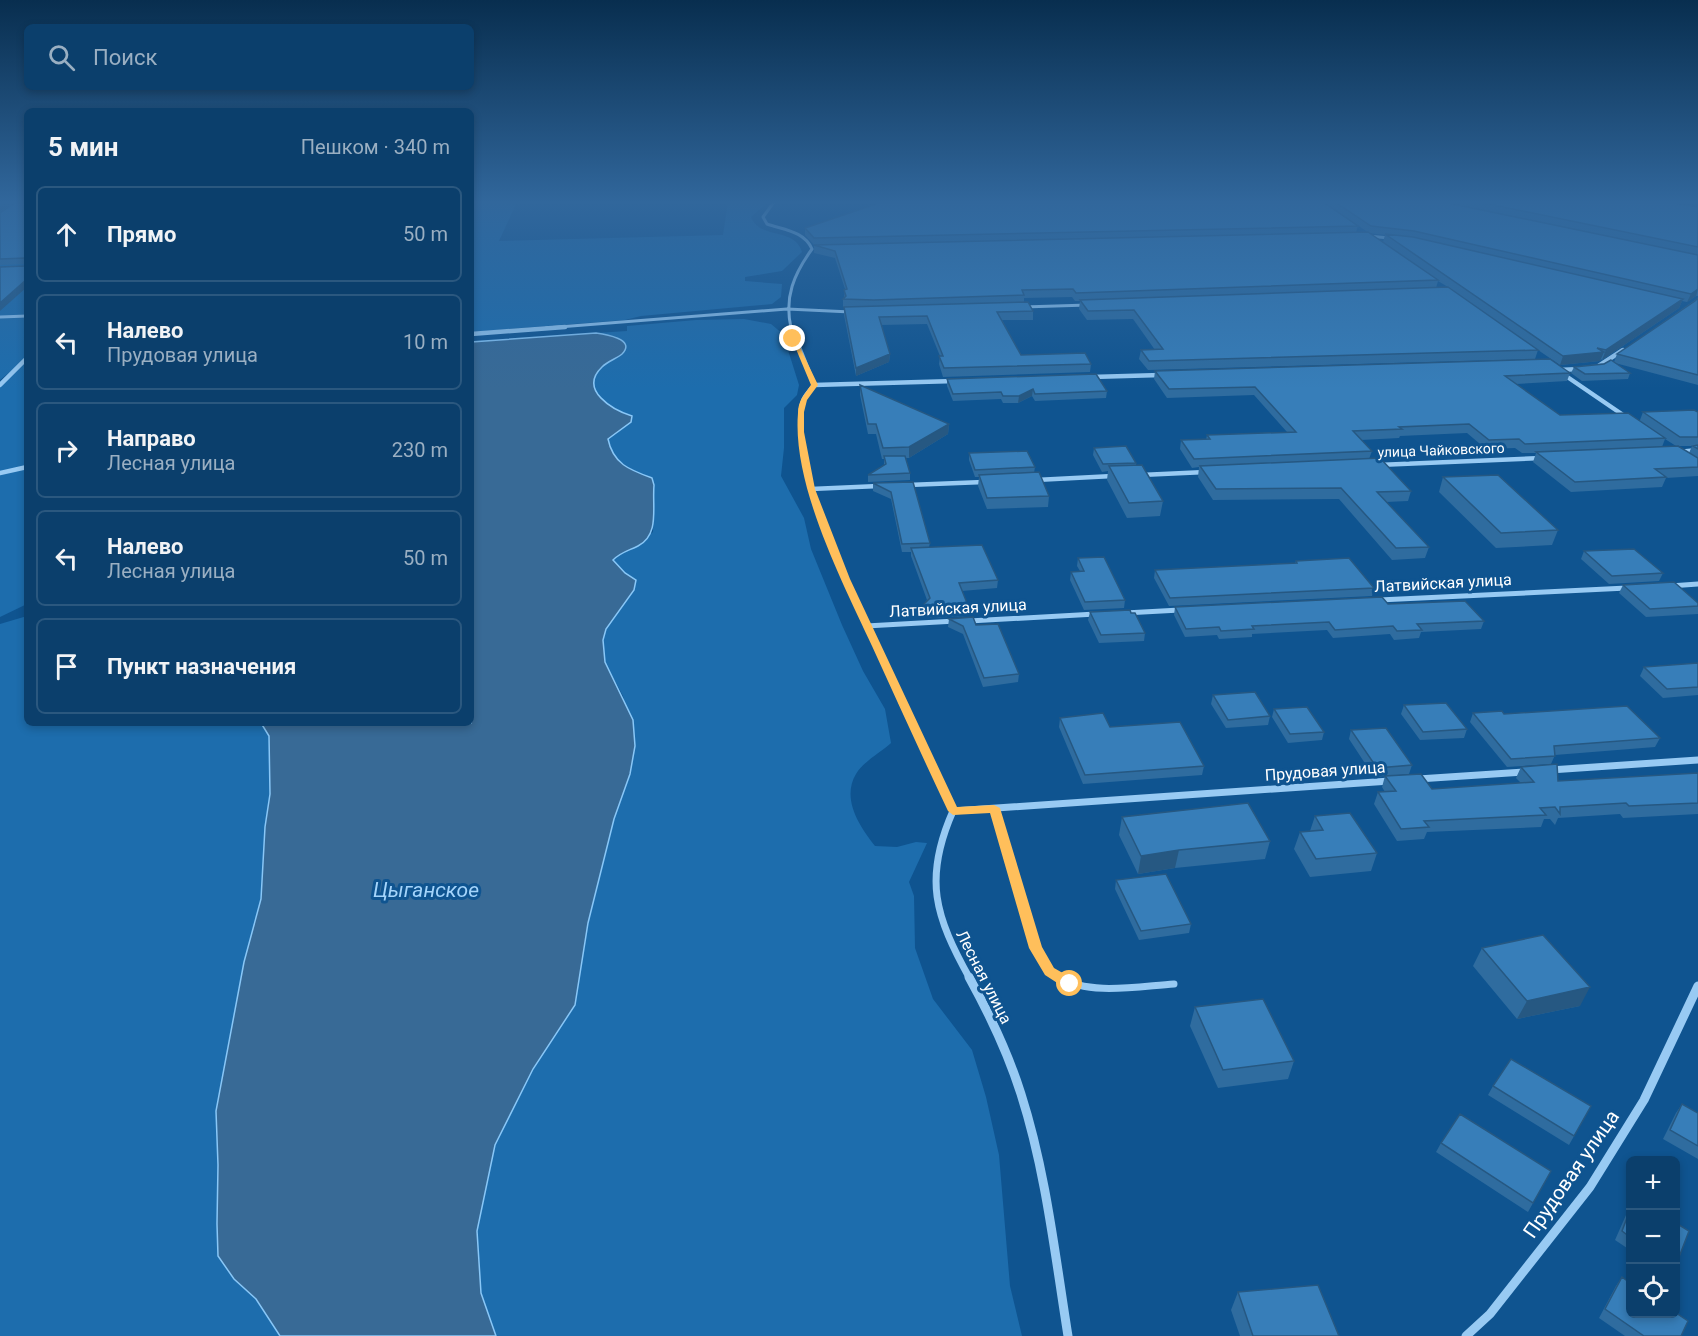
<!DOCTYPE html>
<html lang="ru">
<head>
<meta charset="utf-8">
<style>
	:root { --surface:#0b3f6c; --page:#194a74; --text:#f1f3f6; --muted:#9aafc2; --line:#2b587f }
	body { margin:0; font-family:Roboto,sans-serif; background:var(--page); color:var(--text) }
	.controls { position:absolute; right:18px; bottom:18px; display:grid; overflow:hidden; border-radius:9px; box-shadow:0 3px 9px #0003 }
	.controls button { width:54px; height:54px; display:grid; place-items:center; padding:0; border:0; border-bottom:2px solid var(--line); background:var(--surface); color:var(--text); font:30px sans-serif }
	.stop { position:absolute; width:18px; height:18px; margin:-14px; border:4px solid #ffbf5b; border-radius:50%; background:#fff }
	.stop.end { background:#ffbf5b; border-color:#fff; box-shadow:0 2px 6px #0008 }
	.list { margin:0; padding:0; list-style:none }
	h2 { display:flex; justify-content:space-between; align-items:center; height:78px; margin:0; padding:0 24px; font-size:26px }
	h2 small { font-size:20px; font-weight:400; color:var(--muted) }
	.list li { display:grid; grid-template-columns:39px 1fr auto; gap:18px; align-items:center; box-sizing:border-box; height:96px; margin:0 12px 12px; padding:0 12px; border:2px solid var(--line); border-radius:9px }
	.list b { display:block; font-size:22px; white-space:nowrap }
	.list p { margin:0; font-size:20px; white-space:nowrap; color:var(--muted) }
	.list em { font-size:20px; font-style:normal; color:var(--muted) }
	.icon { flex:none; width:33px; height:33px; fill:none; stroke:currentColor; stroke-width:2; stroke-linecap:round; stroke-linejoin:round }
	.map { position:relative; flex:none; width:1698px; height:1336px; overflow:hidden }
	.search { position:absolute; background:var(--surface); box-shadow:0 3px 9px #0003; left:24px; top:24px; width:450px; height:66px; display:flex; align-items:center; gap:15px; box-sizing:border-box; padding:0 21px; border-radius:9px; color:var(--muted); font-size:22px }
	.panel { position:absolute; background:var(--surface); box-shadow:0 3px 9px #0003; left:24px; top:108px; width:450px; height:618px; border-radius:9px }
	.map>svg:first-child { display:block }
	.green { fill:#1d6dad }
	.water { fill:#386a96; stroke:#89c7f7; stroke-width:1.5 }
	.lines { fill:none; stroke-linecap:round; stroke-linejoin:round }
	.lane-far1 { stroke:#98caf3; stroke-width:5 }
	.lane { stroke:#98caf3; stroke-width:7 }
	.street-far4 { stroke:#98caf3; stroke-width:3 }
	.street-far3 { stroke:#98caf3; stroke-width:4.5 }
	.street-far2 { stroke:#98caf3; stroke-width:5 }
	.street-far1 { stroke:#98caf3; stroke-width:7 }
	.street { stroke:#98caf3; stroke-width:9 }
	.wall { fill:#2f6c9f; fill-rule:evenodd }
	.shaded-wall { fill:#265882 }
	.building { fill:#377eb9; stroke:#265882; stroke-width:1.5 }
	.route { fill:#ffbf5b }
	.labels { text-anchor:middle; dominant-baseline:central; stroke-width:6; stroke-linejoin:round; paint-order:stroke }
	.far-street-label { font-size:14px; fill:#fff; stroke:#0f5490 }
	.street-label { font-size:16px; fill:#fff; stroke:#0f5490 }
	.near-street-label { font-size:20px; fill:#fff; stroke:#0f5490 }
	.near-water-label { font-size:21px; font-style:italic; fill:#a4d4fb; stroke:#0f5490 }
</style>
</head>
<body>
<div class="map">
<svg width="1698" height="1336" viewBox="0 0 1698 1336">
	<rect width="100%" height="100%" fill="#0f5490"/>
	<path class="green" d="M0 202H27V604L0 617V383L11 371 0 380Z
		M471 202H517L499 241 723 235 728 202H768L751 217C760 240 795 227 802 252L782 271 745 277V281L782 284 781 297 772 304 641 316 625 320 471 332Z
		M744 319 771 324 783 334 799 385 797 395 784 408V448L781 476 804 518 811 549 842 625 863 671 885 709 891 743C881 752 863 762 856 774 841 799 860 827 875 846L897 847 916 842 927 843 909 882 914 896 915 948 933 999 972 1050 986 1097 999 1155 1010 1286 1022 1336H496L481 1293 477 1231 495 1145 533 1069 575 1005 588 923 614 819 630 774 635 746 623 696 605 662 603 640 606 629 634 590 635 581 625 573 613 561 621 552 635 547 653 532 654 485 615 458 608 439 617 433 632 416C615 410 581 393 598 371 607 360 615 359 625 344L617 337 596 333 627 331V326L696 320Z
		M27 616V723H261L269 736 270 794 265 827 261 899 244 962 216 1111 218 1165 234 1279 256 1299 280 1336H0V624Z"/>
	<path class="water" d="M596 333C604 334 637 339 622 354 616 359 608 361 602 367 578 390 613 410 632 416L631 422 608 439C613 464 630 470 652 478L654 485C652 507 660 535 638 546 628 551 621 552 613 560L625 573 636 580 634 590 606 629 603 640 605 662 633 720 635 746 630 774 614 819 588 923 575 1005 533 1069 495 1145 477 1231 481 1293 496 1336H280L256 1299 234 1279 218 1256 217 1224 218 1165 216 1111 244 962 261 899 265 827 270 794 269 736 261 723H471V342Z"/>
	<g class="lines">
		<path class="lane-far1" d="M994 808 1035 948 1050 971 1062 979"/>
		<path class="lane" d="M1060 977C1088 996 1140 986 1174 984"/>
		<path class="street-far4" d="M774 202 763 217 767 224C784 230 804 231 812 249 794 274 784 297 791 328
			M1367 236 1390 238
			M1023 307 1088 305
			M0 317 27 316
			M546 328 787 309 851 312"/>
		<path class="street-far3" d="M791 327 814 385C811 390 805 395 803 401 795 422 806 469 812 491
			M471 334 565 327
			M1597 367 1623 350
			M1558 370 1581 369
			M1563 374 1626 417
			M1091 377 1161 375
			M0 385 27 358
			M814 385 955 381
			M1678 452 1698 450
			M1378 465 1542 458
			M0 473 27 467
			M1141 475 1206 472
			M1036 480 1113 476
			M908 485 984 482
			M811 489 879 486"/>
		<path class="street-far2" d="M811 490 845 579 903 703
			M1670 586 1698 584
			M1379 600 1627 588
			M1125 613 1180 610
			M969 621 1096 614
			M866 626 956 621"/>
		<path class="street-far1" d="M902 702 953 811C923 879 935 916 970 979
			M1550 770 1698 760
			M1418 779 1524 772
			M953 811 1390 781"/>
		<path class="street" d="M969 977C990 1015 1008 1053 1021 1094 1046 1172 1055 1255 1068 1336
			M1466 1336 1490 1314 1590 1187 1644 1100 1698 986"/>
	</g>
	<path class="wall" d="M27 202V287L25 266 26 264 0 265V213Z
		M1324 202H1443L1628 240 1446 202H1669L1698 207V296H1696L1687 302 1682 301 1679 308 1602 360 1601 359 1600 361 1560 365 1538 350 1535 359 1148 370 1139 359 1141 350H1155L1133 319 1087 320 1079 309 1080 301H1075L1072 297 1024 298V302L1033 311V320H1002L1021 355 1091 364 1090 372 943 377 939 364 940 356 927 324 881 325 890 354 889 362 856 376 844 315V307H843V299L844 298 845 289 835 258 814 253V245L805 235V228L1358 226 1356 232 1383 242 1385 235 1369 233ZM1438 281 1448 287 1436 288Z
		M1677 202H1698V204Z
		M1698 298V385L1615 363 1630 373 1628 379 1582 381 1571 373 1574 367 1614 362 1617 354Z
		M1155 371 1570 373 1567 381 1516 384 1560 415 1640 420 1643 412H1698V476L1666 478 1662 487 1571 492 1533 462 1536 453H1522L1515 448 1486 449 1467 433 1400 436 1399 438 1361 440 1372 451 1369 459 1411 491 1408 501 1386 502 1429 547 1425 558 1392 560 1339 499 1213 500 1198 477 1199 467 1192 468 1180 449 1181 440H1206L1207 435 1287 432 1254 395 1167 398 1154 379ZM1665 439 1676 446 1662 447ZM1678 446H1692L1689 453Z
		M947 379 1107 391 1106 398 1035 401 1032 396 1018 403H1003L1001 399 953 401 947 386Z
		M860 385 949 424 948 434 909 458H906L910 473V480L868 482V475L884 465V459H882L876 434H868L860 395Z
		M1094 448 1136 463V465L1163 501 1160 516 1127 518 1107 480 1108 471 1102 472 1093 455Z
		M969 453 1035 467 1034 473 1049 496 1048 507 987 509 978 486 979 477H975L969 460Z
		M1443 477 1558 530 1552 545 1496 548 1439 492Z
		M913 482 930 543 929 547 998 580 997 588 962 591 969 608 968 616 931 618 923 614V605L927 600 911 556V552H902L891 499 873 491V483Z
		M1584 551 1663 573 1659 581 1609 584 1581 559Z
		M1078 558 1125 600 1124 608 1084 610 1070 580 1071 572 1080 571 1077 566Z
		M1296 561 1374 588 1372 596 1169 606 1154 578 1155 570 1295 563Z
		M1623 585 1698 603V614L1646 617 1619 593Z
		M1388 604 1484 621 1481 629 1421 632 1419 638 1394 640 1390 634 1333 638 1327 630 1252 634V637L1219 639 1217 635 1185 637 1174 615 1175 607Z
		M1090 612 1131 613 1145 633 1144 641 1099 643 1088 620Z
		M949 619 976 625 1019 674 1018 682 983 687 963 634 948 627Z
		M1698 663V695L1663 698 1640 676 1644 667Z
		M1213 695 1270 716 1268 725 1226 728 1211 704Z
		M1404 705 1467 729 1464 738 1420 740 1401 714Z
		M1274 709 1324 732 1322 740 1288 743 1272 717Z
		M1473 713 1504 714 1660 738 1655 747 1555 755 1551 764 1507 767 1470 722Z
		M1060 718 1110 727 1204 766 1202 775 1083 784 1059 727Z
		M1351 730 1412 765 1409 774 1374 777 1349 739Z
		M1521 767 1558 781 1698 773V814L1623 818 1620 814 1558 818 1555 825 1550 819H1544L1541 827 1427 832 1424 839 1397 841 1374 804 1378 792H1385L1382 787 1385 776 1432 789 1521 783 1516 778Z
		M1315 816 1377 853 1371 871 1310 877 1294 849 1300 832 1310 831Z
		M1122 817 1270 841 1265 859 1175 868 1138 874 1119 835Z
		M1116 880 1191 924 1189 933 1139 940 1115 889Z
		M1482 948 1580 1006 1517 1019 1473 966Z
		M1195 1007 1294 1061 1288 1079 1218 1088 1190 1026Z
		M1493 1086 1591 1106 1569 1145 1488 1095Z
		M1682 1104 1698 1113V1159L1663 1139 1676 1113Z
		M1441 1143 1551 1171 1528 1212 1436 1152Z
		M1630 1206V1250L1615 1240Z
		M1622 1277 1681 1336H1625L1599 1318 1616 1286Z
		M1238 1292 1339 1336H1240L1231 1310Z"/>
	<path class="shaded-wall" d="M4 202H13L0 212V205Z
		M27 279V287L0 311V303Z
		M1698 289 1696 296 1687 302 1691 294Z
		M1683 299 1679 308 1602 360 1606 350Z
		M1604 352 1600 361 1560 365 1563 356Z
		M890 354 889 362 856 376V368Z
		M1033 389 1032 396 1018 403 1019 396Z
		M949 424 948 434 909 458V447Z
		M1179 850 1175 868 1138 874 1141 856Z
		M1590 987 1580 1006 1517 1019 1527 1001Z"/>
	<path class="building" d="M16 202H27V260L25 258 0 259V213Z
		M882 202H1323L1358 226 814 238 805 228Z
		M1335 202H1443L1698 255V289L1691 294 1414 231 1371 226Z
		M1479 202H1669L1698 207V247Z
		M1368 232 1438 280 1076 293 1073 289 1022 290 1024 295 874 300 843 299 846 296 844 290 847 289 835 251 814 245Z
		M1385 234 1413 237 1683 299 1606 350 1597 348 1604 352 1563 356Z
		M27 263V279L0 303V267L25 266Z
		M1448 287 1538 350 1149 361 1141 350 1163 349 1134 310 1088 311 1080 300Z
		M1698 298V375L1617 354 1695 301Z
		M1028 302 1033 311 997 312 1021 355 1085 353 1091 364 944 368 939 356H943L927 316 879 317 890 354 856 368 844 307Z
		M1550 359 1570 373 1505 376 1560 415 1628 413 1665 438 1525 444 1519 439 1489 440 1469 424 1399 427 1402 429 1353 431 1372 451 1194 459 1181 440 1210 439 1207 435 1296 432 1255 387 1169 389 1155 371Z
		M1611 360 1630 373 1585 374 1574 367 1604 364Z
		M1096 374 1107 391 1035 394 1033 389 1019 396H1003L1001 392 953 394 947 379Z
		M860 385 949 424 909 447 883 448 876 424H868Z
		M1694 410 1698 412V437H1680L1643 412Z
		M1698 445V449L1693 446Z
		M1126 446 1136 463 1103 464 1094 448Z
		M1678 446 1698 458V467L1655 469 1666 477 1575 482 1536 452Z
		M1027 451 1035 467 975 470 969 453Z
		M884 456H905L910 473 868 475 886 464Z
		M1380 458 1411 491 1377 492 1429 547 1396 548 1341 488 1216 489 1200 466Z
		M1142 465 1163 501 1129 503 1109 466Z
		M1039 472 1049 496 987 498 979 475Z
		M1498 475 1558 530 1501 533 1443 477Z
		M913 482 930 543 902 544 891 492 873 483Z
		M982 545 998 580 959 583 969 608 931 610 923 605 930 598 911 548Z
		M1634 549 1663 573 1612 576 1584 551Z
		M1104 557 1125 600 1085 602 1071 572 1084 571 1078 558Z
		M1349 558 1374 588 1170 598 1155 570 1297 563 1296 561Z
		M1674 582 1698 603V606L1650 609 1623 585Z
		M1382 597 1388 604 1465 601 1484 621 1417 624 1422 630 1397 631 1393 626 1335 630 1329 622 1252 626 1254 629 1221 631 1219 627 1186 629 1175 607Z
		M1130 610 1131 613H1135L1145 633 1101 635 1090 612Z
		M973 617 976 625 998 624 1019 674 984 678 963 626 949 619Z
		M1698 663V687L1667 689 1644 667Z
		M1255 692 1270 716 1228 720 1213 695Z
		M1446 703 1467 729 1423 732 1404 705Z
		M1627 706 1660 738 1554 746 1555 756 1511 759 1473 713 1502 711 1504 714Z
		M1307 707 1324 732 1290 734 1274 709Z
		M1103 713 1110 727 1180 722 1204 766 1085 775 1060 718Z
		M1386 728 1412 765 1377 768 1351 730Z
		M1557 764 1558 781 1698 773V803L1629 806 1626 803 1560 807V814L1555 807 1540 808 1546 815 1424 821 1429 827 1401 829 1378 792 1396 791 1385 776 1421 774 1432 789 1534 782 1521 767Z
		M1248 803 1270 841 1179 850 1141 856 1122 817Z
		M1350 813 1377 853 1316 859 1300 832 1323 830 1315 816Z
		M1166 874 1191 924 1141 931 1116 880Z
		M1543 935 1590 987 1527 1001 1482 948Z
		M1263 999 1294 1061 1223 1070 1195 1007Z
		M1511 1059 1591 1106 1574 1136 1493 1086Z
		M1682 1104 1698 1113V1146L1670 1130Z
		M1460 1114 1551 1171 1533 1203 1441 1143Z
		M1630 1210V1237L1622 1231Z
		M1676 1223 1689 1231 1676 1265Z
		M1622 1277 1630 1283V1314H1676V1313L1688 1321 1681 1336H1644L1605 1309Z
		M1318 1285 1339 1336H1253L1238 1292Z"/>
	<linearGradient id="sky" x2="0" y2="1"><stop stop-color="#082e4f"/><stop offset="0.52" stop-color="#31679c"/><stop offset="1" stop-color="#31679c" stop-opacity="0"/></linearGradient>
	<rect width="1698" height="389" fill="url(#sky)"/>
	<path class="route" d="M791 337 796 339 818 385 807 400 804 412V432L815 489 850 579 957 807 994 805 1000 808 1042 947 1054 968 1075 980 1077 984 1075 988H1065L1045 975 1029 948 990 813 953 815 948 811C922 756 897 701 872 646 842 581 792 485 798 413 798 401 804 395 811 385Z"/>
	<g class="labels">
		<g class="far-street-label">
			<text transform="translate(1441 450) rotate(-2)">улица Чайковского</text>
		</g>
		<g class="street-label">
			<text transform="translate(1443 583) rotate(-3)">Латвийская улица</text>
			<text transform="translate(958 608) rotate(-3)">Латвийская улица</text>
			<text transform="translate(1325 771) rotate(-4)">Прудовая улица</text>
			<text transform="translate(984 977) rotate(63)">Лесная улица</text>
		</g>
		<g class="near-street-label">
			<text transform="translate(1571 1174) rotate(-55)">Прудовая улица</text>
		</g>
		<g class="near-water-label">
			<text x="426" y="890">Цыганское</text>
		</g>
	</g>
</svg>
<div class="controls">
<button>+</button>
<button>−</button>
<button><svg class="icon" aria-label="locate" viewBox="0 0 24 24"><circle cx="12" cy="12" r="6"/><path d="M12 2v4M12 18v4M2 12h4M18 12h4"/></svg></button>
</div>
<div class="stop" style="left:1070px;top:984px"></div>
<div class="stop end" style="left:793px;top:339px"></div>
<div class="search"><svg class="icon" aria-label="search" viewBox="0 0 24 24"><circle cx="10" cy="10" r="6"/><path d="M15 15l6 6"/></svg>Поиск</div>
<section class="panel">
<h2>5 мин<small>Пешком · 340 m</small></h2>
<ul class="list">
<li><svg class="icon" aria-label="ahead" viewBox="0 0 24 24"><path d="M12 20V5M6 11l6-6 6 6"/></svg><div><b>Прямо</b></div><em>50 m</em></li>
<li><svg class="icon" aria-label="left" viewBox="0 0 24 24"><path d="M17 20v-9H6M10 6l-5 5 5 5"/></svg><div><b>Налево</b><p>Прудовая улица</p></div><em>10 m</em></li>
<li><svg class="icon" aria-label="right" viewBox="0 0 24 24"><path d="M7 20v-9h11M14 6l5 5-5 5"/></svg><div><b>Направо</b><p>Лесная улица</p></div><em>230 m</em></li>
<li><svg class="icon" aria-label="left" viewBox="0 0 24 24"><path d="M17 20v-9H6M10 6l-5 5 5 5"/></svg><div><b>Налево</b><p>Лесная улица</p></div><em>50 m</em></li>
<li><svg class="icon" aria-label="arrive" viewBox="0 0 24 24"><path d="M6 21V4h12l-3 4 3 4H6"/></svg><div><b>Пункт назначения</b></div></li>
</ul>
</section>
</div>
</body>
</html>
